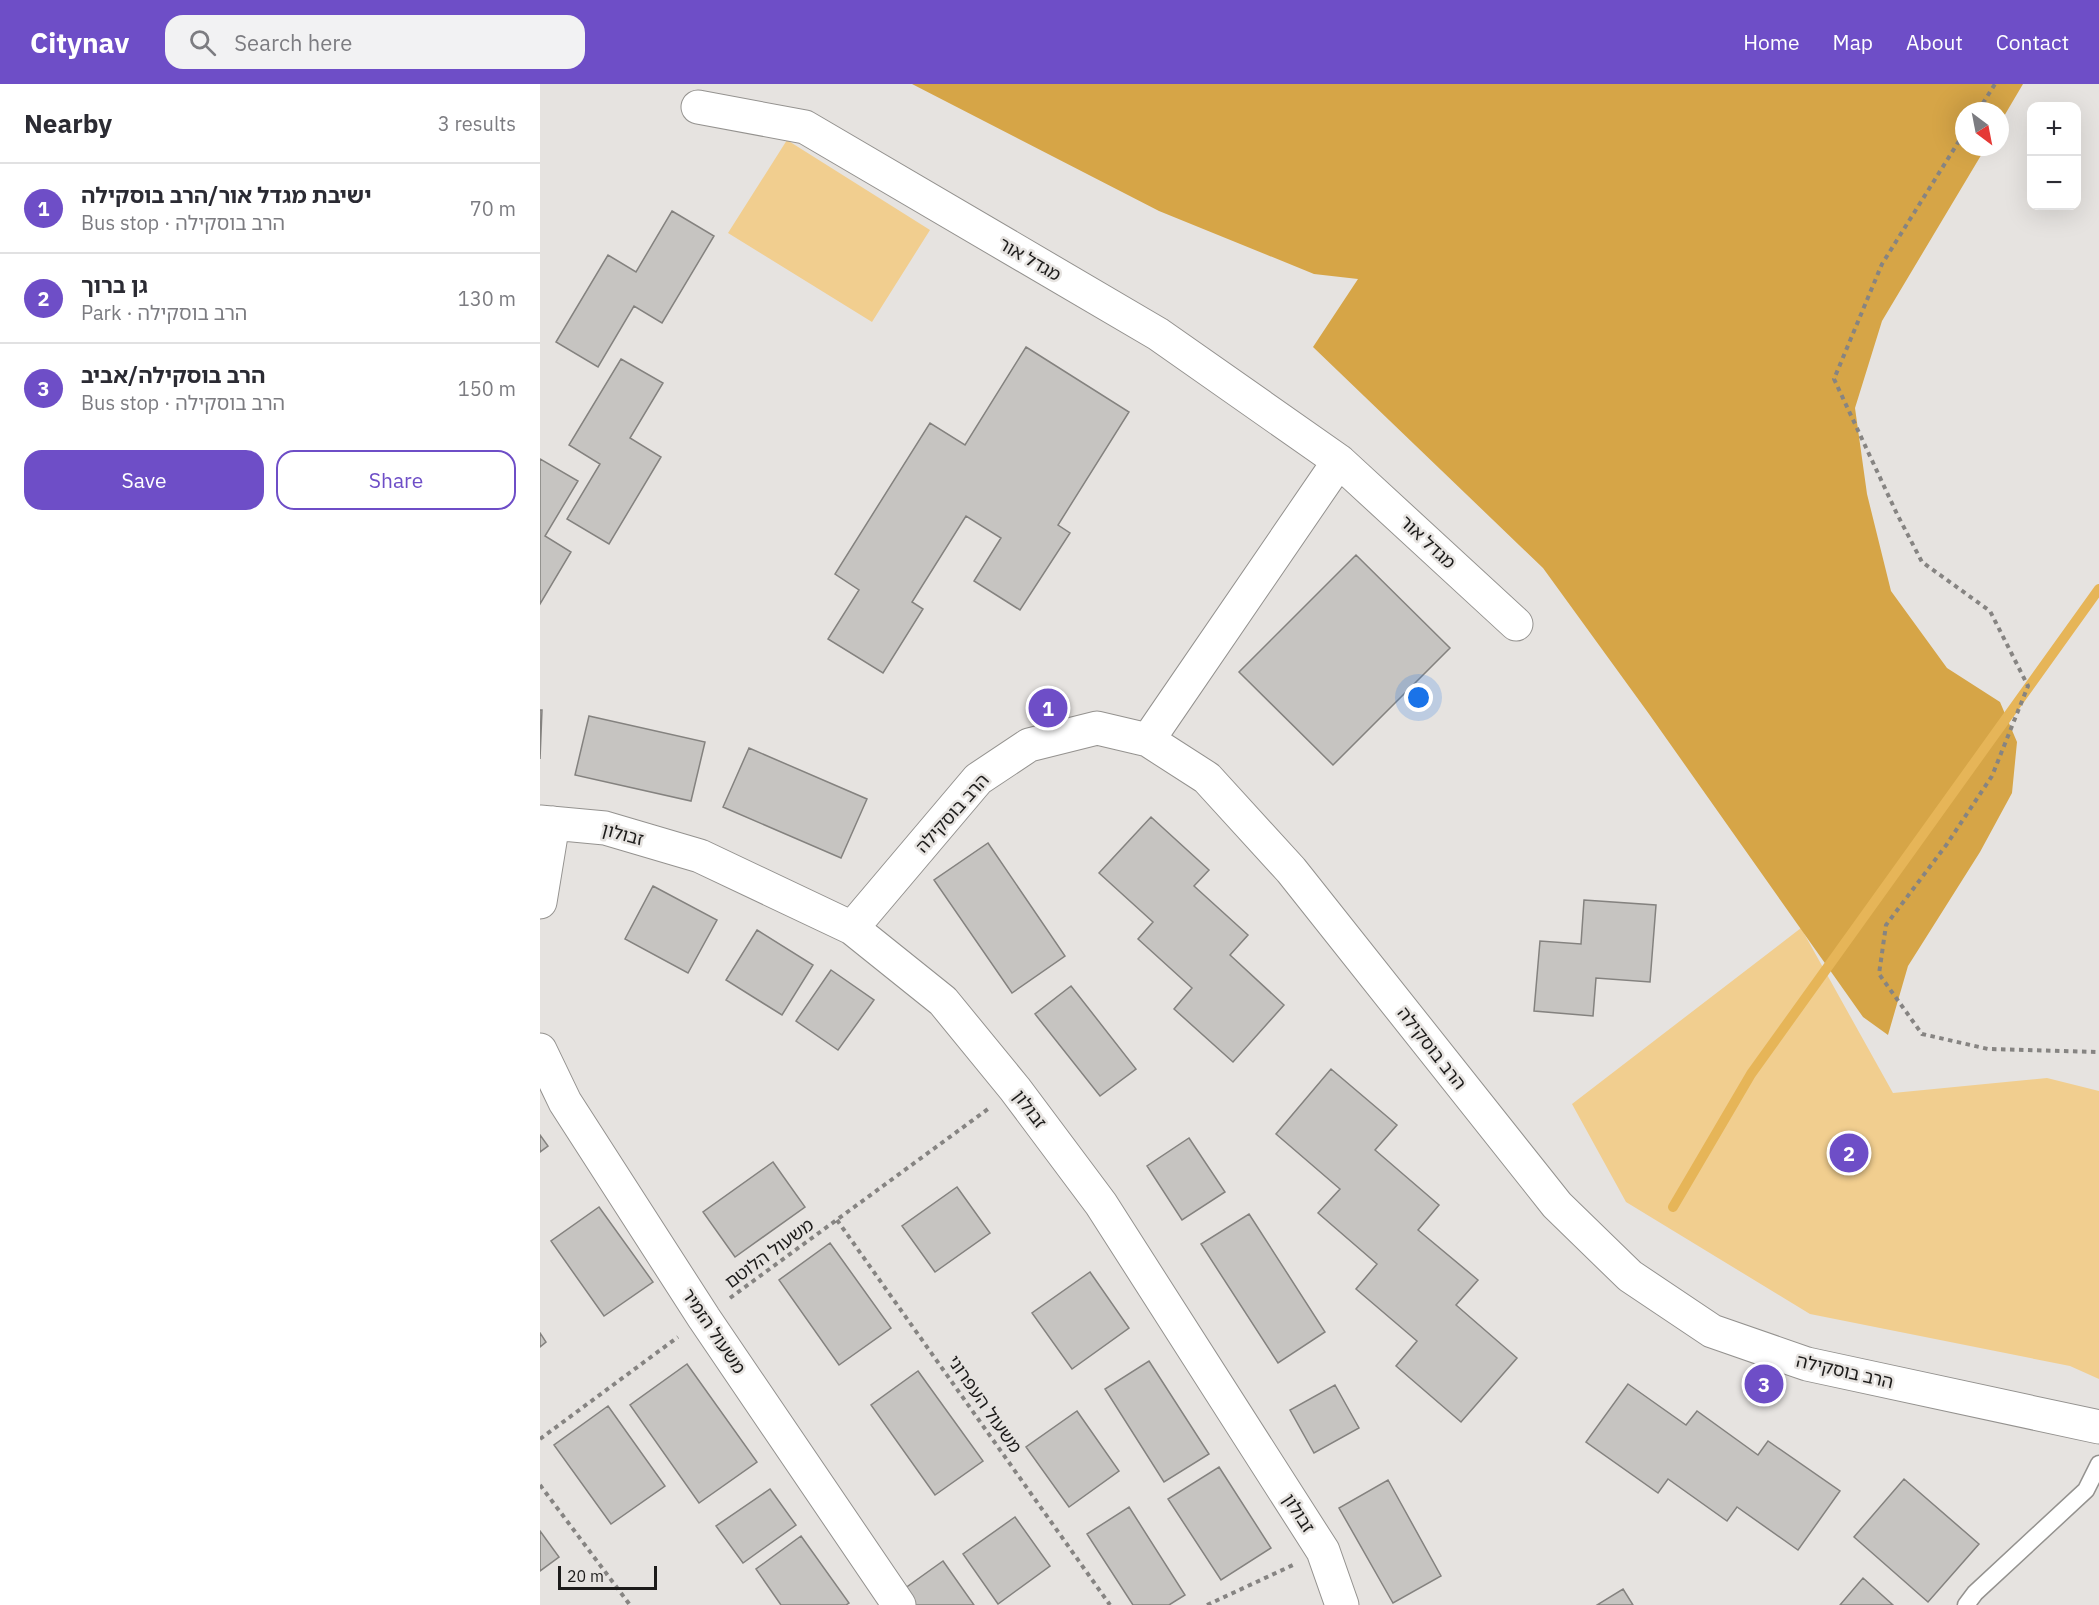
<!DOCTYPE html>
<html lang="en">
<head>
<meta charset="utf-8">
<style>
	:root { --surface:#fff; --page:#f2f2f3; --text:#2b2b33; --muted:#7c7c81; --line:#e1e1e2; --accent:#6e4ec7 }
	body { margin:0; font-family:"IBM Plex Sans","Noto Sans Hebrew",sans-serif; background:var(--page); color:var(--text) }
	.controls { position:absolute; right:18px; top:18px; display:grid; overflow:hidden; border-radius:12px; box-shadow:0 6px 24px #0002 }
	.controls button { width:54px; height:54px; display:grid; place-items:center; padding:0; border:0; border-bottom:2px solid var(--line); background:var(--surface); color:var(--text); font:30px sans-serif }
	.compass { position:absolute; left:1415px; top:18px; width:54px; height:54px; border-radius:50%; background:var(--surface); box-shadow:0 6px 24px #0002; rotate:148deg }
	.scale { position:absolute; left:18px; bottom:15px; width:99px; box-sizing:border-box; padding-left:6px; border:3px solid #1c1b1a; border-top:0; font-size:16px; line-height:21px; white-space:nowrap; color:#1c1b1a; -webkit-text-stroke:4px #e6e3e0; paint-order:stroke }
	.you { position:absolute; left:879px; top:614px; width:21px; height:21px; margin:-15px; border:4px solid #fff; border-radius:50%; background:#1a73e8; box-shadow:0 0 0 9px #1a73e833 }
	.badge { display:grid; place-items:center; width:39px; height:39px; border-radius:50%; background:var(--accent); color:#fff; font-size:20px; font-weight:700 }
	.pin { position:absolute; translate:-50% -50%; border:3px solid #fff; box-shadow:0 2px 6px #0006 }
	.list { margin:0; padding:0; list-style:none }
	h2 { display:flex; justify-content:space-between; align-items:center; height:78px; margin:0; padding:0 24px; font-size:26px }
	h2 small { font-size:20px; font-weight:400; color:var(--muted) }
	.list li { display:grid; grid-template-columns:39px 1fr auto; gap:18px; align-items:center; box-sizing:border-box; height:90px; padding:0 24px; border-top:2px solid var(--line) }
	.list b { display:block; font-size:22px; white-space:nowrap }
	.list p { margin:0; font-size:20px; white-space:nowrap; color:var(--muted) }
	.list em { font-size:20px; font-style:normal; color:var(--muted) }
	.actions { display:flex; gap:12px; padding:18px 24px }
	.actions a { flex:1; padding:14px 0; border:2px solid var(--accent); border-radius:18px; text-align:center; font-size:21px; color:var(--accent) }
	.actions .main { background:var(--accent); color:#fff }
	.icon { flex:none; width:33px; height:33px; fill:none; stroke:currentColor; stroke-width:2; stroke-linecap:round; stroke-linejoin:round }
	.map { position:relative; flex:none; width:1559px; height:1521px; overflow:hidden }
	header { display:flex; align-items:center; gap:36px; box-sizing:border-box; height:84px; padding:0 30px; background:var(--accent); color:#fff }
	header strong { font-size:28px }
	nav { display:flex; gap:33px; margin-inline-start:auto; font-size:21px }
	.search { width:420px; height:54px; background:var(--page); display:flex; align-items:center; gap:15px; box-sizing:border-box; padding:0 21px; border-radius:18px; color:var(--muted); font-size:22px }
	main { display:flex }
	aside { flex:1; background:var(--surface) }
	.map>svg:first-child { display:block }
	.green { fill:#f1ce8f }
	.forest { fill:#d6a547 }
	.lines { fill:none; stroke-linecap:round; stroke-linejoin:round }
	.stream { stroke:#e6b558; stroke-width:10 }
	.building { fill:#c6c4c1; stroke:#84827f; stroke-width:1.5 }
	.service-casing { stroke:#94928f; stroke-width:19 }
	.minor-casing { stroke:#94928f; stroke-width:35 }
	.path { stroke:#868482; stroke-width:4; stroke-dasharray:4.5 4.5; stroke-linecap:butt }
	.service { stroke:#fff; stroke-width:16 }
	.minor { stroke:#fff; stroke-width:33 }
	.labels { text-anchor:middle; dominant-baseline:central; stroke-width:5; stroke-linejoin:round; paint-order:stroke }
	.street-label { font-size:18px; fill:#1c1b1a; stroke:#e6e3e0 }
</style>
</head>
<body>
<header>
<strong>Citynav</strong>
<div class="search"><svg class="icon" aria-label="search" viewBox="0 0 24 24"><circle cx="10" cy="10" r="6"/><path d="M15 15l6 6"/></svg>Search here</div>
<nav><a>Home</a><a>Map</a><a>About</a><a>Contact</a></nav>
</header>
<main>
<aside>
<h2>Nearby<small>3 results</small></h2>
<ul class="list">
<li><span class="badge">1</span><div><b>ישיבת מגדל אור/הרב בוסקילה</b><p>Bus stop · הרב בוסקילה</p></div><em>70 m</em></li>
<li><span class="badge">2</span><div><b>גן ברוך</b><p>Park · הרב בוסקילה</p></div><em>130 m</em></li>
<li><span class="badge">3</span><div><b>הרב בוסקילה/אביב</b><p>Bus stop · הרב בוסקילה</p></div><em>150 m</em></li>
</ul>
<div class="actions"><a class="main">Save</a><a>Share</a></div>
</aside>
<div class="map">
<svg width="1559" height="1521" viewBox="0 0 1559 1521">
	<rect width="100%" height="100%" fill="#e6e3e0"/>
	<path class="green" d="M247 56 390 146 332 238 188 149Z
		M1261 844 1353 1009 1507 994 1559 1007V1295L1530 1282 1270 1230 1086 1118 1032 1020Z"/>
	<path class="forest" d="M372 0H1483L1460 39V27H1424V63H1446L1342 237 1315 324 1327 410 1351 507 1407 584 1460 618 1477 658 1472 709 1440 768 1368 882 1348 951 1323 933 1109 630 1003 484 773 263 818 195 774 190 619 127Z"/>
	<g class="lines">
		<path class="stream" d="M1133 1123 1211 990 1559 505"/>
	</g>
	<path class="building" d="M132 127 174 152 122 239 94 222 58 283 16 258 68 171 96 188Z
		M486 263 589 328 518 441 530 449 480 526 434 497 461 454 426 432 372 518 383 525 343 589 288 555 319 506 295 490 390 339 425 361Z
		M81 275 123 299 90 354 121 373 69 460 27 435 60 380 29 361Z
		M0 375 38 397 5 452 31 468 0 520Z
		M816 471 910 564 793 681 699 588Z
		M0 626H2L0 675Z
		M49 632 165 658 151 717 35 691Z
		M209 664 327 715 301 774 183 723Z
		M611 733 669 786 654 802 708 851 690 871 744 921 693 978 634 925 652 904 598 855 613 838 559 789Z
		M448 759 525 872 472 909 394 796Z
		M113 802 177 836 148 889 85 855Z
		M1044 816 1116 821 1110 898 1056 894 1053 932 994 927 1000 857 1041 860Z
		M217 846 273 881 242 931 186 896Z
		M291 886 334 916 298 966 256 937Z
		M531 902 596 985 560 1012 495 930Z
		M791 985 857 1041 835 1066 899 1121 878 1146 938 1196 916 1221 977 1274 921 1338 856 1282 877 1257 816 1205 837 1180 778 1129 800 1105 736 1050Z
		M0 1051 8 1062 0 1068Z
		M649 1054 685 1108 642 1136 607 1082Z
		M233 1078 265 1123 195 1173 163 1128Z
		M417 1103 450 1149 395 1188 362 1142Z
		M59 1123 113 1198 64 1232 11 1157Z
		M709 1130 785 1248 738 1279 661 1160Z
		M290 1159 351 1244 299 1281 239 1196Z
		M550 1188 589 1244 532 1285 492 1229Z
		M0 1249 6 1258 0 1263Z
		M609 1277 669 1370 624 1398 565 1305Z
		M147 1280 217 1378 159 1419 90 1321Z
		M378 1287 443 1377 395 1411 331 1321Z
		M1088 1300 1146 1341 1157 1327 1218 1371 1228 1357 1300 1407 1258 1466 1197 1423 1187 1437 1128 1395 1118 1409 1046 1358Z
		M795 1301 819 1344 774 1369 750 1326Z
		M68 1322 125 1402 71 1440 14 1361Z
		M537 1327 579 1387 529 1423 486 1363Z
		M679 1383 731 1464 681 1496 628 1415Z
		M1364 1395 1439 1460 1388 1518 1314 1453Z
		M848 1396 901 1492 853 1519 799 1424Z
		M230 1405 256 1441 203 1479 176 1442Z
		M589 1423 645 1511 629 1521H593L547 1450Z
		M475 1433 510 1482 458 1520 423 1470Z
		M0 1447 19 1473 0 1487Z
		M261 1452 309 1519 306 1521H241L216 1485Z
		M403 1477 434 1521H364L357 1510Z
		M1323 1494 1353 1521H1300Z
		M1083 1505 1093 1521H1057Z"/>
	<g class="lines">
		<g class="service-casing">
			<path id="service" d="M1426 1521 1435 1509 1546 1406 1559 1380"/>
		</g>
		<g class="minor-casing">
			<path id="minor" d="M158 23 265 43 618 250 799 377 976 540
				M608 656 799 377
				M0 738 65 744 160 772 312 844 403 917 475 1005 561 1120 783 1467 802 1521
				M0 818 13 739
				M312 844 438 695 489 661 557 644 608 656 667 694 751 786 1017 1121 1090 1192 1172 1247 1267 1280 1559 1343
				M0 966 25 1018 164 1234 359 1521"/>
		</g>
		<path class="path" d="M1438 27 1455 0
			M1424 49 1342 180 1294 295 1357 430 1382 478 1450 527 1488 602 1452 692 1407 760 1346 841 1339 890 1382 950 1448 965 1559 968
			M297 1136 570 1521
			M190 1214 448 1025
			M0 1355 138 1253
			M0 1401 90 1521
			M667 1521 753 1481"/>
		<use href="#service" class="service"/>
		<use href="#minor" class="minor"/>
	</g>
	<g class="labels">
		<g class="street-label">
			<text transform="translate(490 175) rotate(30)">מגדל אור</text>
			<text transform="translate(888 458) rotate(43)">מגדל אור</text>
			<text transform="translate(412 729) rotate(-48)">הרב בוסקילה</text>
			<text transform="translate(83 750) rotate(15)">זבולון</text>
			<text transform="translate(892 964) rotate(52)">הרב בוסקילה</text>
			<text transform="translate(490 1025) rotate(53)">זבולון</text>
			<text transform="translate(229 1169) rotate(-36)">משעול הלוטם</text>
			<text transform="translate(174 1247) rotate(56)">משעול הזמיר</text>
			<text transform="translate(1305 1287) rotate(13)">הרב בוסקילה</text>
			<text transform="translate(445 1320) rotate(55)">משעול העפרוני</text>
			<text transform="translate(759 1429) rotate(57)">זבולון</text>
		</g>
	</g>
</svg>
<div class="controls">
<button>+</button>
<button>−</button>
</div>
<svg class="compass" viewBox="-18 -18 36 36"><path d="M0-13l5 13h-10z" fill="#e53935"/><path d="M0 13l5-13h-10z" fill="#7c7c81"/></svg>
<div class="scale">20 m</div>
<div class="you"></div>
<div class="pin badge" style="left:508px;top:624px">1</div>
<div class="pin badge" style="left:1309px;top:1069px">2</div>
<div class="pin badge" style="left:1224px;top:1300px">3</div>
</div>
</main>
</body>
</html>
